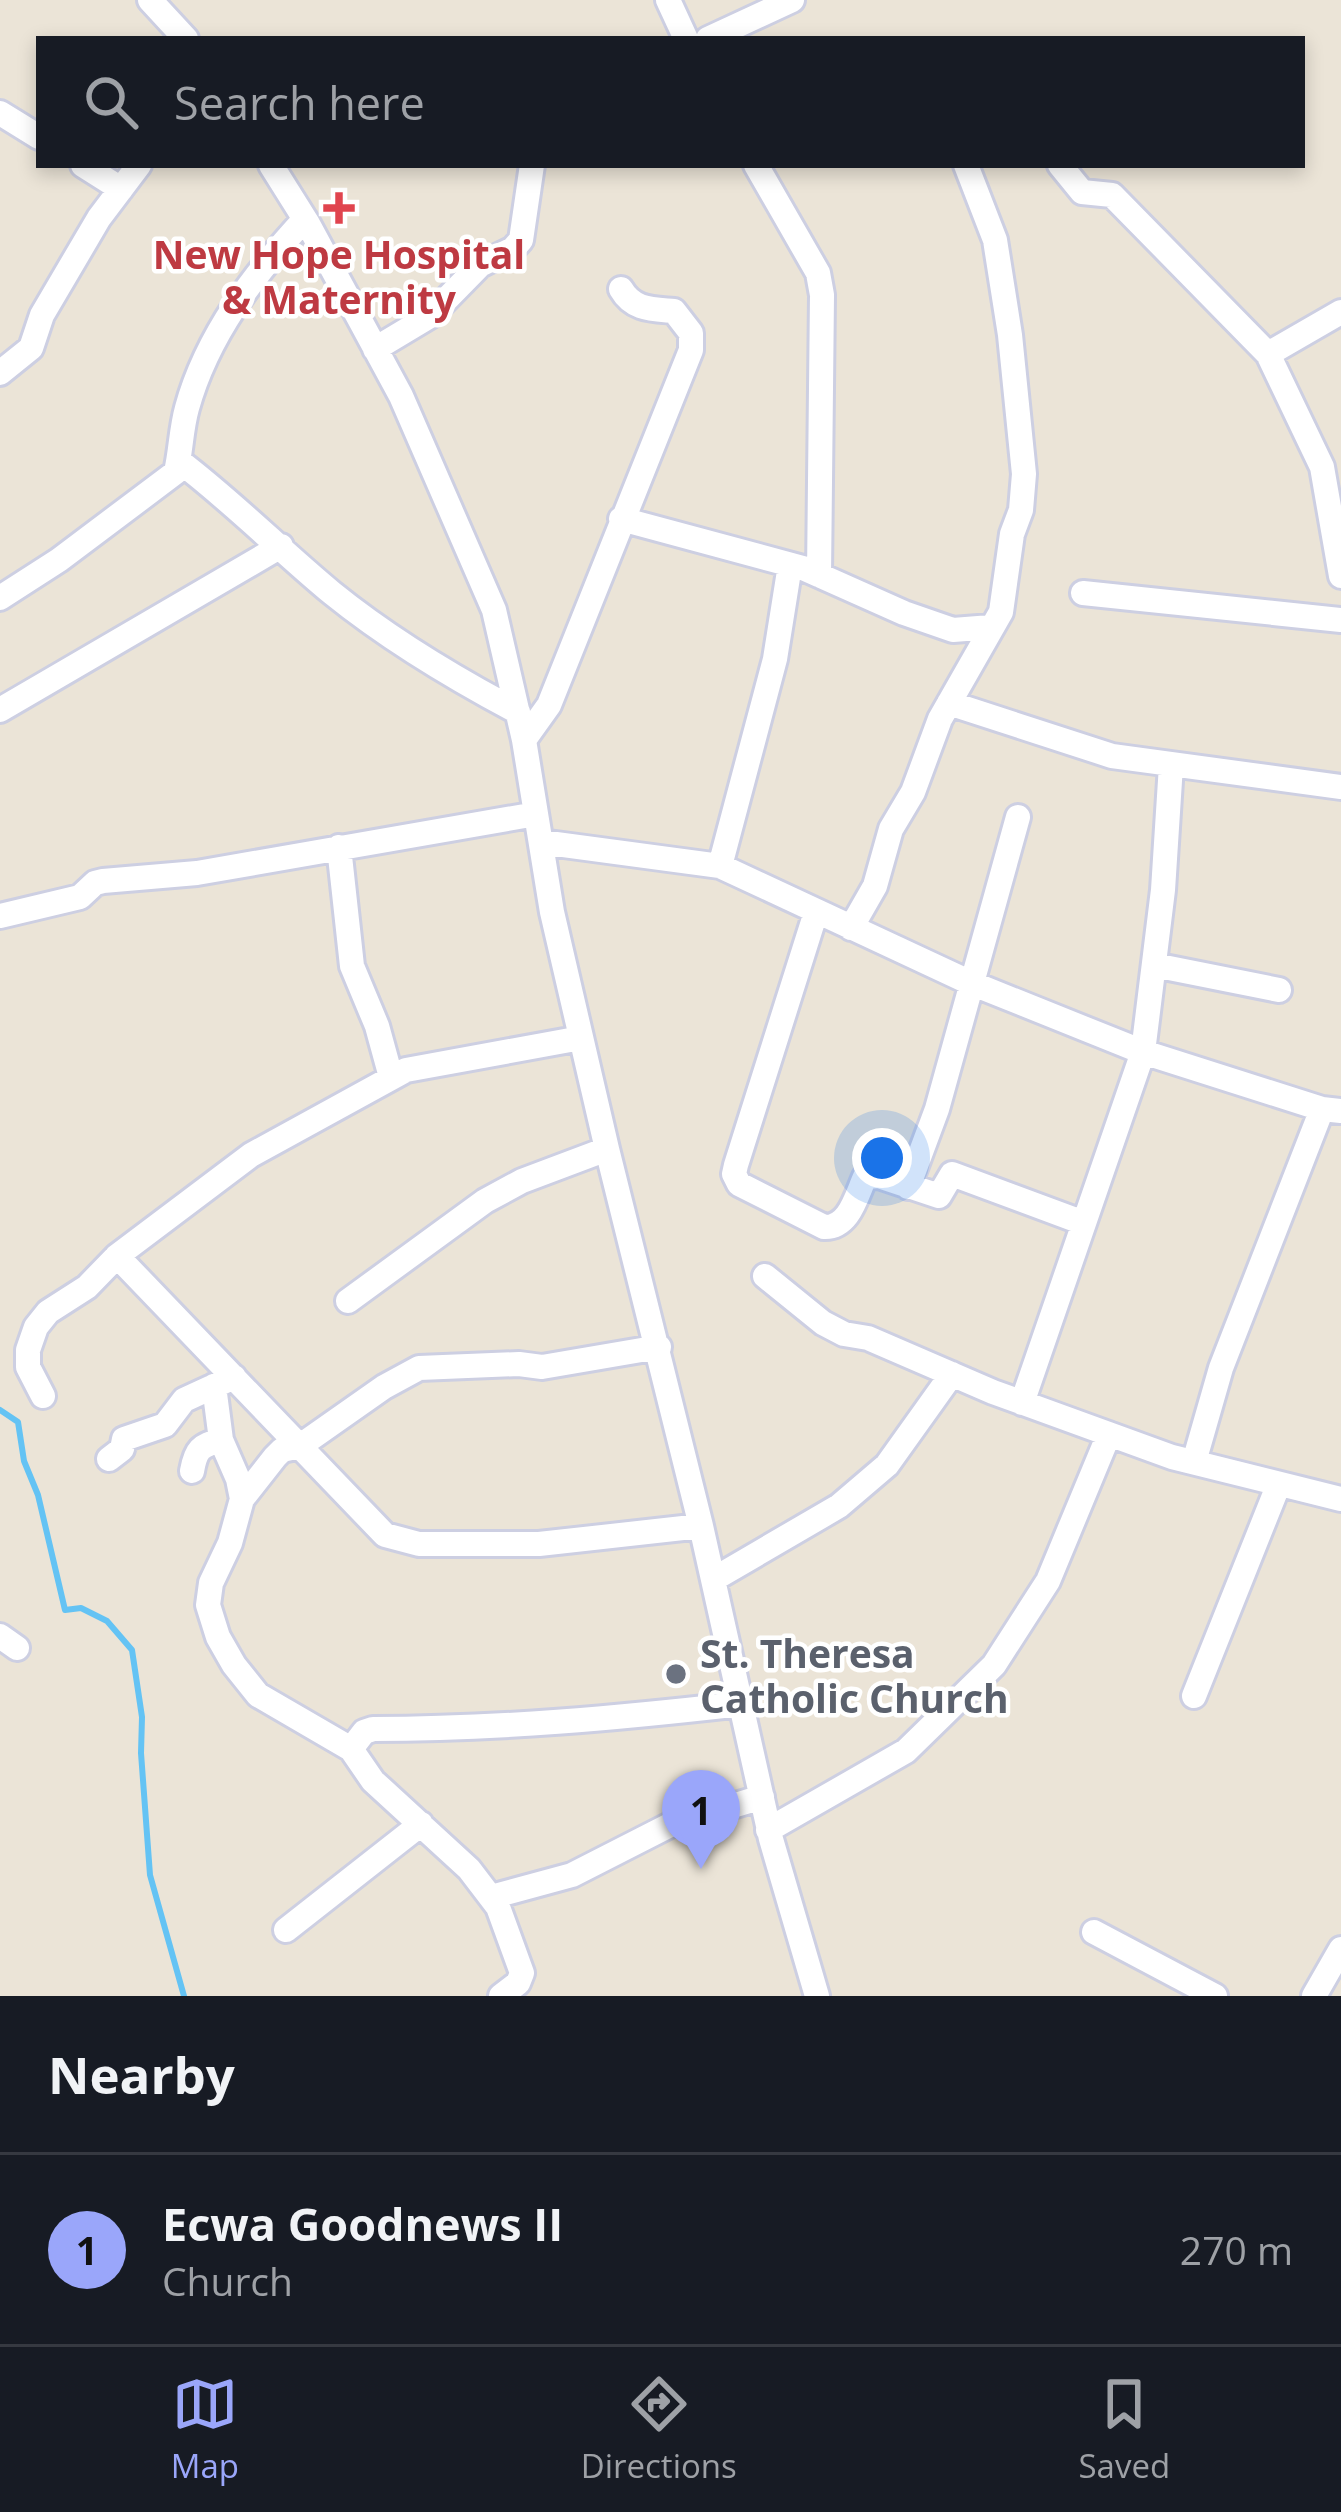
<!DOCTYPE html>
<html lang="en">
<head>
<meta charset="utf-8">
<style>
	:root { --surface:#171b24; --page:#20242c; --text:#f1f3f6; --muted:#9ea1a6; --line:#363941; --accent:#9aa6fa }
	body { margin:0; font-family:"Open Sans",sans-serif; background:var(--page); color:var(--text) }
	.you { position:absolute; left:882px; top:1158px; width:42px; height:42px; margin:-30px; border:9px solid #fff; border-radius:50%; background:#1a73e8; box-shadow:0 0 0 18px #1a73e833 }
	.badge { display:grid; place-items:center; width:78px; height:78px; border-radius:50%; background:var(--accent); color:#111; font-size:39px; font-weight:700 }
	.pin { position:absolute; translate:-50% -99px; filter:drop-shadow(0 3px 6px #0008) }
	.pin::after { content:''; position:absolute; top:63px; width:42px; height:36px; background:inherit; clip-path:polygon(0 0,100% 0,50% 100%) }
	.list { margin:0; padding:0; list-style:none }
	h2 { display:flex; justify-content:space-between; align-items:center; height:156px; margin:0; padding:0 48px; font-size:51px }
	h2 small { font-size:39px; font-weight:400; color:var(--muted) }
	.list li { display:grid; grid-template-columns:78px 1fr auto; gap:36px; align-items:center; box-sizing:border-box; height:192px; padding:0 48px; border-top:3px solid var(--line) }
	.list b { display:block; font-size:45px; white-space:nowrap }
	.list p { margin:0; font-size:39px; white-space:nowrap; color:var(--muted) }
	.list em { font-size:39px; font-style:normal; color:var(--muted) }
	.icon { flex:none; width:66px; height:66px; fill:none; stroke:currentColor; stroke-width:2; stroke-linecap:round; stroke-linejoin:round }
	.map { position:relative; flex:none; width:1341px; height:1996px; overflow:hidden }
	.search { position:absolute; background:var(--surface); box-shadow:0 6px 18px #0003; left:36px; right:36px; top:36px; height:132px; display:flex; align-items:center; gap:30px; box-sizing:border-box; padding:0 42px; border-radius:0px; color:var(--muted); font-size:45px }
	.sheet { height:348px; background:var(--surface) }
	nav { display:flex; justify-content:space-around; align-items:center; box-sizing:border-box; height:168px; border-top:3px solid var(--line); background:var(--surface); font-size:33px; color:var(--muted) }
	nav a { display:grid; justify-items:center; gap:6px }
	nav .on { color:var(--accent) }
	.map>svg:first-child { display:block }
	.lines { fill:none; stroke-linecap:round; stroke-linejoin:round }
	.stream { stroke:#64c3f4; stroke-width:6 }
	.minor-casing { stroke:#cdcfe2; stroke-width:30 }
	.minor { stroke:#fff; stroke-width:24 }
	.health-dot { fill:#e0444e; stroke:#fff; stroke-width:4.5 }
	.worship-dot { fill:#6b7280; stroke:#fff; stroke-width:4.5 }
	.labels { text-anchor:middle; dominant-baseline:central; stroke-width:9; stroke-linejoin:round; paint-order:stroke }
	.health-label { font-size:39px; font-weight:bold; fill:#be3a42; stroke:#fff }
	.worship-label { font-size:39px; font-weight:bold; fill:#5b616d; stroke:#fff; text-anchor:start }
</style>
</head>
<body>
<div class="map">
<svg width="1341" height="1996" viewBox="0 0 1341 1996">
	<rect width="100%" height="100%" fill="#ebe4d7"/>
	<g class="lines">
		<path class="stream" d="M0 1410 18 1422 24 1461 38 1495 65 1610 81 1608 107 1621 132 1650 142 1717 141 1753 150 1875 184 1996"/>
		<g class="minor-casing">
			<path id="minor" d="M150 0 186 39
				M668 0 686 39
				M708 39 792 0
				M0 113 39 137
				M83 165 121 189
				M271 165 308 224 401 396 494 610 524 740 552 912 607 1149 701 1526 771 1839 817 1996
				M756 165 818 273 822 295 819 575
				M1060 165 1082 192 1112 195 1268 354 1322 467 1341 576
				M375 349 430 316 480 265 513 249 521 240 532 165
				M1268 354 1341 312
				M0 373 31 348 42 315 99 218 139 165
				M179 461C233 502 280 550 332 593 390 640 452 677 518 712
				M621 519 803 568 904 613 953 630 991 627
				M1083 593 1341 620
				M0 598 59 560 176 472C181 451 181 429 187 408 207 335 255 273 305 219
				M949 703 1112 756 1341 787
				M0 710 281 546
				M524 740 549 705 691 350V333L674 311C652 309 633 310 621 289
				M541 842 720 866 971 983 1143 1052 1322 1109 1341 1111
				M339 847 352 966 377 1026 391 1077
				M720 866 775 659 790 565
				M816 912 736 1165 734 1174 739 1184 824 1227C849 1228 856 1197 865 1177L879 1176 939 1196 952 1174 1084 1223
				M0 916 80 897 95 883 103 881 197 873 536 814
				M851 928 875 886 891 829 913 792 940 719 1001 612 1012 534 1021 510 1024 474 1010 335 995 240 966 165
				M1154 965 1279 990
				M908 1187 937 1109 1018 817
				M117 1256 385 1535 419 1544H539L701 1526
				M765 1276 823 1323 844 1334 868 1338 993 1392 1172 1457 1341 1499
				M348 1301 485 1201 522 1181 607 1149
				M214 1386 221 1440 238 1479 242 1499
				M43 1396 28 1367V1350L36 1327 48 1312 87 1287 117 1256 251 1155 406 1070 581 1038
				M1022 1403 1143 1052 1163 890 1171 765
				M109 1459 122 1449 124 1439 165 1425 184 1400 234 1377
				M1194 1462 1221 1368 1322 1109
				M192 1471C196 1449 200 1446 221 1440
				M714 1579 839 1506 887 1465 952 1374
				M0 1636 17 1648
				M1194 1696 1278 1486
				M351 1749 364 1732 373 1729C497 1729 619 1718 741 1704
				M768 1830 906 1751 994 1665 1048 1581 1109 1434
				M491 1897 572 1875 670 1825 762 1797
				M286 1930 421 1824
				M1094 1932 1215 1996
				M501 1996 518 1983 522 1973 498 1907 469 1869 373 1781 351 1749 258 1695 234 1665 218 1637 208 1605 211 1583 230 1543 242 1499 275 1457 282 1450 300 1446 384 1387 419 1368 519 1364 542 1367 659 1347
				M1314 1996 1341 1949"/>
		</g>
		<use href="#minor" class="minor"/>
	</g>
	<path class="health-dot" d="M333 190h12v12h12v12h-12v12h-12v-12h-12v-12h12z"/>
	<circle class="worship-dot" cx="676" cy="1674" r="12"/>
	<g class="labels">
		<g class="health-label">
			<text x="339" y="253">New Hope Hospital<tspan x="339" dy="45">&amp; Maternity</tspan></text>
		</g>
		<g class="worship-label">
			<text x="700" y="1652">St. Theresa<tspan x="700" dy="45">Catholic Church</tspan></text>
		</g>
	</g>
</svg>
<div class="you"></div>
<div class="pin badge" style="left:701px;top:1869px">1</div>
<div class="search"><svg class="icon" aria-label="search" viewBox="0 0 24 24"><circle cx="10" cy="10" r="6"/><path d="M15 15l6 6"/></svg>Search here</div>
</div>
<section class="sheet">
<h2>Nearby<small></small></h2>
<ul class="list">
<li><span class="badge">1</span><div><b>Ecwa Goodnews II</b><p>Church</p></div><em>270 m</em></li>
</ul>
</section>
<nav>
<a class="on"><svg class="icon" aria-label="map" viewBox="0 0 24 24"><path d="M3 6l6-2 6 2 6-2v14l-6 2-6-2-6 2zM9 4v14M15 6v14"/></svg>Map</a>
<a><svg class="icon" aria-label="directions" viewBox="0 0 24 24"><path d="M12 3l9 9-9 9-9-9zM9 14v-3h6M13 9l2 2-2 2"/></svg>Directions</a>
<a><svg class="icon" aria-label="saved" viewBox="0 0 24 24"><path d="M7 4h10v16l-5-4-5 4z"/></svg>Saved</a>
</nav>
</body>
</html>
